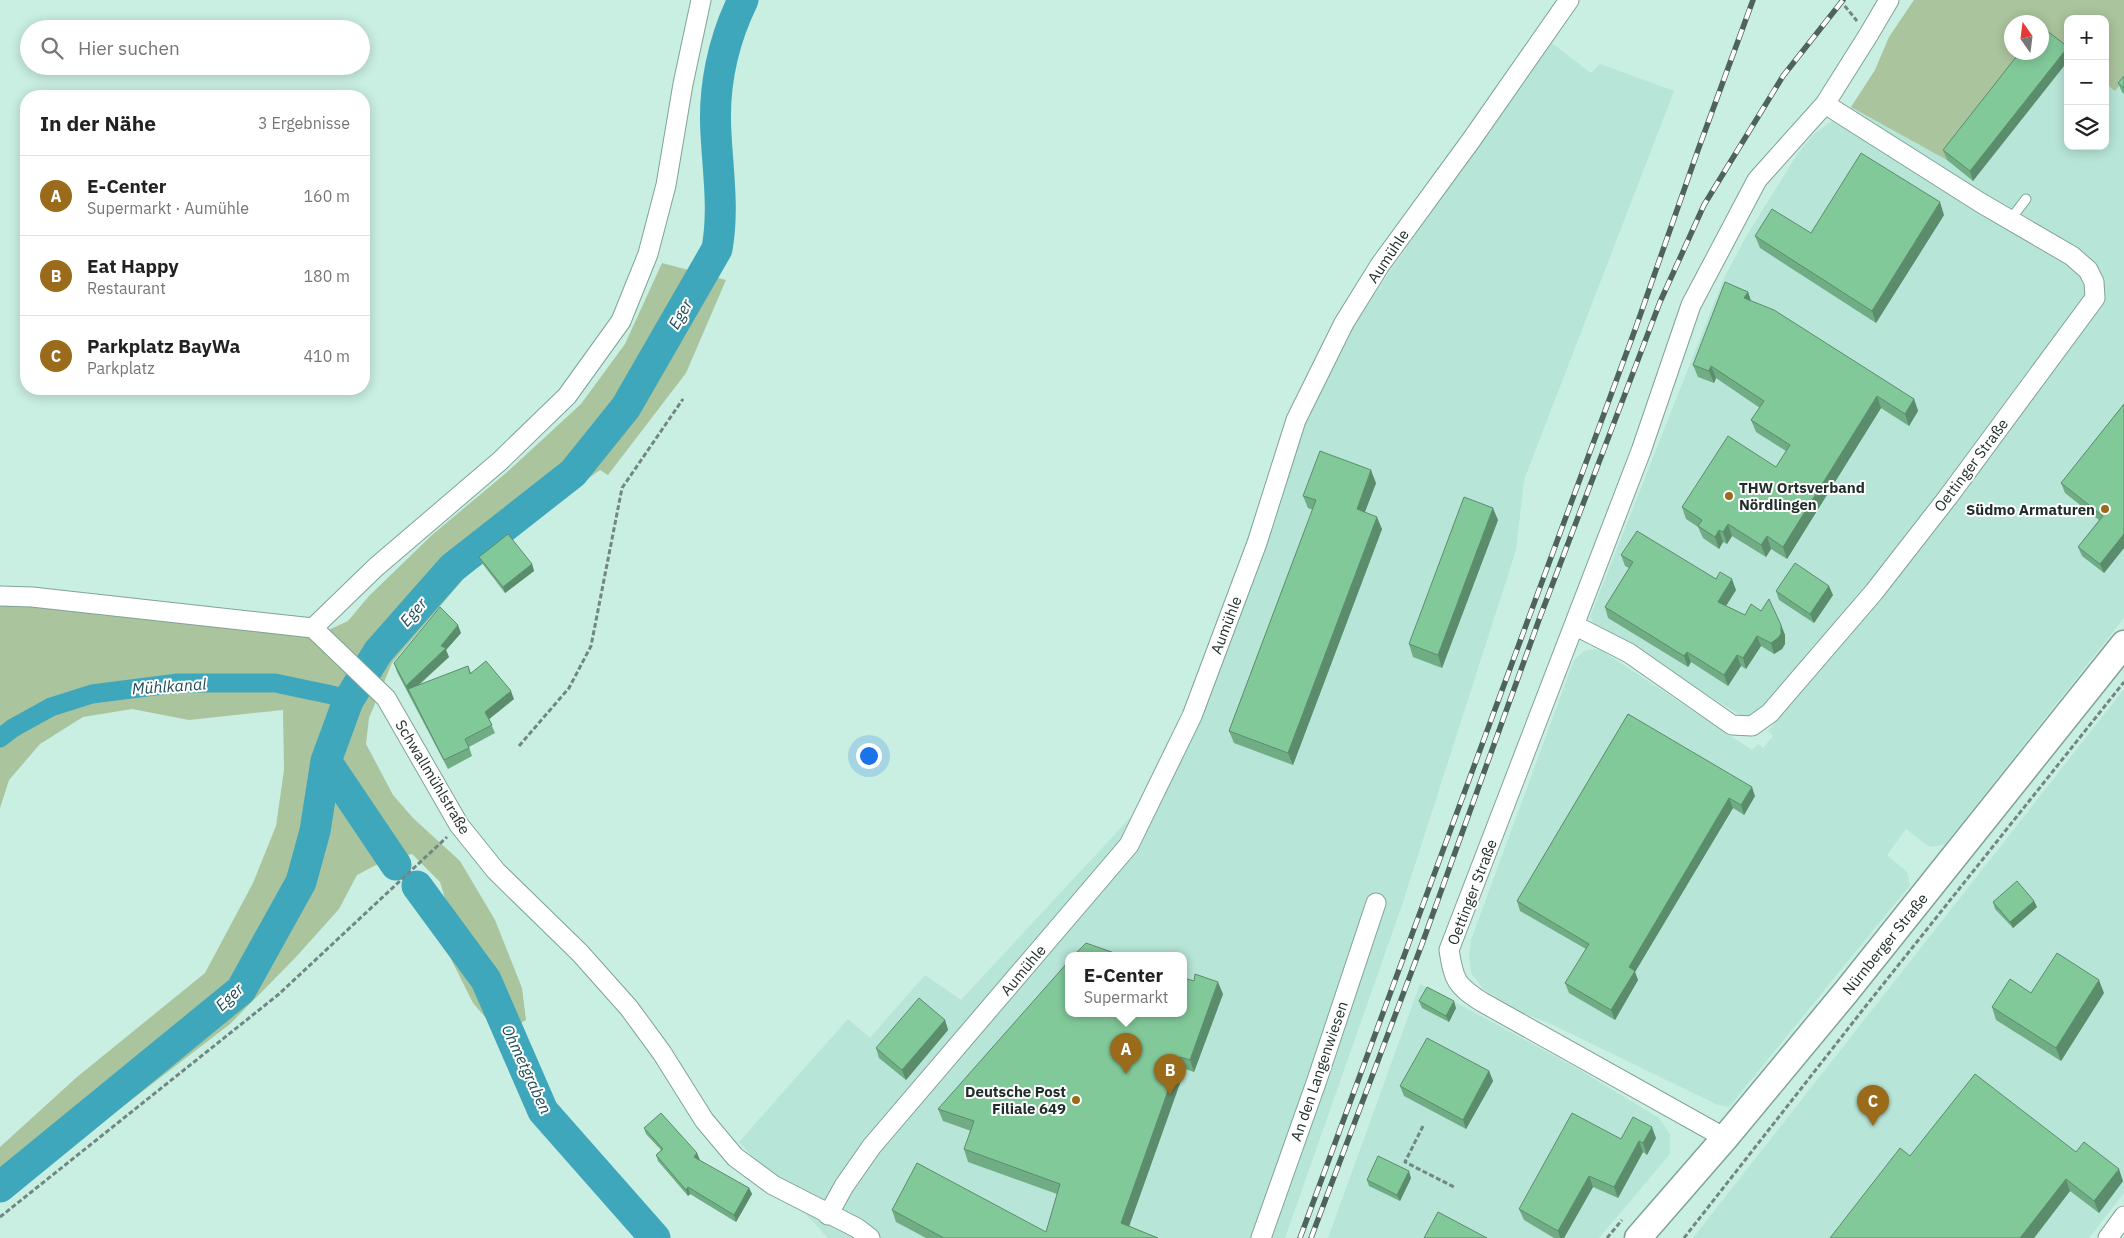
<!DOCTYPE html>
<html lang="de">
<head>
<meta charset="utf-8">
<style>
	:root { --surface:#fff; --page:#f2f2f2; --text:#222; --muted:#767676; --line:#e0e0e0; --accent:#996b1b }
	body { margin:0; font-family:"IBM Plex Sans",sans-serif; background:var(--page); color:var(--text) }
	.controls { position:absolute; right:15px; top:15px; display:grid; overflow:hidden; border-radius:10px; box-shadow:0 2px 12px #0003 }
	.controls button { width:45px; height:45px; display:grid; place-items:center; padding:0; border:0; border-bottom:1px solid var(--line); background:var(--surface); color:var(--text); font:25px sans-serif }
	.compass { position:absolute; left:2004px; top:15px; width:45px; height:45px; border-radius:50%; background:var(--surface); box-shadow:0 2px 12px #0003; rotate:346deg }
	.you { position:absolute; left:868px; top:755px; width:18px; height:18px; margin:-12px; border:4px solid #fff; border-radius:50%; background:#1a73e8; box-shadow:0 0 0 8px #1a73e833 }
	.badge { display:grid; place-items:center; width:32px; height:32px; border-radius:50%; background:var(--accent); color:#fff; font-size:16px; font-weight:700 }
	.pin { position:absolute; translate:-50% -41px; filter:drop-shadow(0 1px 2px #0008) }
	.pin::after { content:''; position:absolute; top:26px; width:18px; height:15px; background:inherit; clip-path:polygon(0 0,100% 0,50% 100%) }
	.popup { position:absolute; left:1065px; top:952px; width:122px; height:65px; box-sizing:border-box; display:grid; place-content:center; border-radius:10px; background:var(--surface); filter:drop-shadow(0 1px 4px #0005); font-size:16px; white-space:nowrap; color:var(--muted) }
	.popup b { font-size:19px; color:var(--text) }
	.popup::after { content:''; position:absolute; left:50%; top:100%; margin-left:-10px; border:10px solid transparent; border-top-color:var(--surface) }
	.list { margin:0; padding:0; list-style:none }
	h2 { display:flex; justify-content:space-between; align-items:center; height:65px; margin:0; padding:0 20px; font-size:21px }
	h2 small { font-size:16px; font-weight:400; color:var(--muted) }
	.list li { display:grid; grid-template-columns:32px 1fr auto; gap:15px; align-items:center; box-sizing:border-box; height:80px; padding:0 20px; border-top:1px solid var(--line) }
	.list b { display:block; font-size:19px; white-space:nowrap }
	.list p { margin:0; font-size:16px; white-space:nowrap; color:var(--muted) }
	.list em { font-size:16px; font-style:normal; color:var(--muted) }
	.icon { flex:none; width:28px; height:28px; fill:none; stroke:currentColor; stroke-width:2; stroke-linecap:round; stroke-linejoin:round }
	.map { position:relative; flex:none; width:2124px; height:1238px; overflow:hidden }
	.search { position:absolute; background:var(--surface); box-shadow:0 2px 12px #0003; left:20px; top:20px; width:350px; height:55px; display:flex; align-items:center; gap:12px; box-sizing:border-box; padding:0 18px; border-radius:28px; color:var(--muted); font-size:19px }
	.panel { position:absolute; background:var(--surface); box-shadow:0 2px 12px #0003; left:20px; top:90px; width:350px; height:305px; border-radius:20px }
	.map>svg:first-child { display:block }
	.built { fill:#b7e5d7; fill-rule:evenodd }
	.green { fill:#aac49d }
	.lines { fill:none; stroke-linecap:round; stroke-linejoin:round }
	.canal { stroke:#3fa7bc; stroke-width:19 }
	.river { stroke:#3fa7bc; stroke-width:31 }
	.service-casing { stroke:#80a398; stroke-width:11 }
	.minor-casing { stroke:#80a398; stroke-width:21 }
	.secondary-casing { stroke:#80a398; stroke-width:29 }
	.path { stroke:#708881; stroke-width:3; stroke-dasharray:5 2.5; stroke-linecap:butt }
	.service { stroke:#fff; stroke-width:9 }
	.minor { stroke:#fff; stroke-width:19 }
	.secondary { stroke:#fff; stroke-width:26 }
	.rail-casing { stroke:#4f635d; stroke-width:5.5 }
	.rail { stroke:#fff; stroke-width:4; stroke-dasharray:11; stroke-linecap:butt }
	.wall { fill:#70ad84 }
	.shaded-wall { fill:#5b8d6c }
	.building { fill:#82c99a; stroke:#5b8d6c }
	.poi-dot { fill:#996b1b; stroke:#fff; stroke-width:2 }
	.labels { text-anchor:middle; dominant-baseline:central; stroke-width:4; stroke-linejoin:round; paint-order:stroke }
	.street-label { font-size:15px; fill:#202e2a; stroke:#fff }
	.poi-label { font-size:15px; font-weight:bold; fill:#202e2a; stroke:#fff; text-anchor:end }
	.water-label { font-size:16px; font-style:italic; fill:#204d57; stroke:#fff }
</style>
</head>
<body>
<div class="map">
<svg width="2124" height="1238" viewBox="0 0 2124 1238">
	<rect width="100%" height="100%" fill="#c9eee2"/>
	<path class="built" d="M1549 41 1591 73 1600 64 1674 91 1524 480 1516 550 1402 905 1285 1238H828L739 1142 848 1019 870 1038 925 975 961 1000 1169 776 1322 370ZM1068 955H1184V1013H1068Z
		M2042 52 2068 54V146H2105V83L2115 91 2124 80V618L1945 844 1933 847 1928 846 1906 829 1887 855 1907 872 1910 885 1729 1107 1718 1105 1553 1025 1521 1012 1484 990 1471 973 1469 957 1471 940 1574 660 1584 651 1595 649 1604 652 1752 750 1758 744 1763 748 1773 736 1768 731 1942 520 1765 730 1596 627 1590 617 1724 278 1746 237 1798 153 1813 135 1851 107 1947 159Z
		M2124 689V1193L2089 1238H1693Z
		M1420 984 1459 1004 1578 1069 1659 1118 1670 1134V1154L1599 1238H1328Z"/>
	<path class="green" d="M1914 0H2124V80L2115 91 2105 83V19H2068V54L2042 40V22H2012V52L2031 53 1947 160 1851 107 1875 70 1889 37Z
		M662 263 726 280 686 373 608 475 600 470 487 551 392 663 369 718 366 744 393 795 413 818 460 861 495 920 522 988 526 1020 505 1032 491 1024 473 1003 449 955 447 905 440 882 412 854 380 863 357 875 339 909 296 957 230 1024 0 1201V1147L77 1077 205 973 253 883 276 826 284 770 283 710 189 720 132 709 83 717 40 744 9 780 0 808V606L55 605 273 626 311 638 348 621 369 596 432 535 506 473 581 404 625 344Z"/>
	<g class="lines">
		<path class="canal" d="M0 738 13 728 51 707 92 694 178 683H275L332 695 348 701"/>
		<path class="river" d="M326 761 396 865
			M417 886 486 980 543 1111 655 1238
			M0 1187 241 990 301 882 315 831 326 761 348 701 378 652 452 568 573 473 626 407 717 249C724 210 718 173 716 134 713 88 723 41 743 0"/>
		<g class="service-casing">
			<path id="service" d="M2010 220 2026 199"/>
		</g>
		<g class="minor-casing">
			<path id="minor" d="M0 596 32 597 313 628 386 698 459 825 496 871 580 953 629 1008 662 1053 704 1120 735 1157 773 1185 857 1228 870 1238
				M1574 625 1629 653 1732 725 1752 726 1770 713 1874 592 1948 497 2095 298 2094 282 2088 270 2072 256 1981 203 1825 104
				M313 628 376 567 500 461 567 396 621 321 648 254 666 185 683 84 701 0
				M1725 1138 1482 1002C1456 985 1454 981 1449 950L1641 451 1691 305 1757 180 1825 104 1869 34 1889 0
				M828 1215 844 1186 872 1146 1129 845 1192 716 1257 543 1296 420 1344 323 1380 265 1472 139 1569 0
				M1261 1238 1317 1080 1376 903
				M2108 1238 2124 1216"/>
		</g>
		<g class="secondary-casing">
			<path id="secondary" d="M1638 1238 1725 1138 1846 992 2124 644"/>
		</g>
		<path class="path" d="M1840 0 1857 21
			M519 746 569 688 591 646 622 488 683 399
			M1423 1126 1405 1162 1456 1188
			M0 1217 279 994 447 837
			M1607 1238 1622 1220
			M1684 1238 1865 1007 2124 682"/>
		<use href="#service" class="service"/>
		<use href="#minor" class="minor"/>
		<use href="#secondary" class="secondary"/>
		<g class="rail-casing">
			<path id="rail" d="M1300 1238 1636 327 1698 150 1753 0
				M1311 1238 1422 944 1540 617 1660 302 1704 205 1783 76 1843 0"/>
		</g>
		<use href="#rail" class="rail"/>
	</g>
	<path class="wall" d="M2068 47 1973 181 1947 160 1943 150Z
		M2124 76V94L2122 92 2118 83Z
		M1944 215 1876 323 1760 248 1755 236 1811 233Z
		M1748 292 1751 301 1914 399 1918 411 1909 426 1881 408 1787 559 1771 549 1766 557 1732 536 1727 544 1723 542 1719 549 1703 538 1698 527 1686 519 1682 507 1776 467 1786 451 1756 432 1751 420 1760 408 1716 378 1714 383 1698 377 1693 365Z
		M2124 404V548L2104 573 2082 556 2078 547 2099 520 2065 493 2061 483Z
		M1376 483 1365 512 1382 529 1293 765 1234 743 1229 731 1313 510 1308 508 1303 496Z
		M1498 520 1442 668 1413 657 1409 644Z
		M1621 555 1716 579 1736 590 1726 606 1745 615 1781 625 1785 635V644L1782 649 1774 654 1761 646 1746 669 1741 666 1728 686 1691 662 1688 667 1608 618 1605 607 1629 568 1625 566Z
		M479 557 532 564 534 571 505 593 482 563Z
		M1776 591 1833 595 1814 623 1779 600Z
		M461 633 446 650 449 657 418 686 468 666 471 673 514 699 489 719 495 733 469 747 472 756 448 769 397 672 394 663Z
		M1628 714 1755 796 1744 815 1733 808 1635 972 1638 980 1615 1020 1569 993 1565 983 1586 949 1520 911 1517 901Z
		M2034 901 2037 907 2013 928 1995 909 1993 902Z
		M2104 993 2061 1061 1996 1020 1992 1007Z
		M1223 994 1194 1072 1185 1069 1129 1226 1158 1238H926L896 1222 892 1210 1046 1232 1057 1194 968 1162 964 1149 971 1131 943 1121 938 1109Z
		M1419 1001 1456 1008 1449 1022 1422 1008Z
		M945 1020 948 1030 906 1080 879 1058 876 1048Z
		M1489 1071 1493 1081 1466 1129 1404 1096 1400 1086Z
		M644 1128 697 1153 699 1160 749 1188 752 1194 736 1222 690 1194 688 1196 658 1161 656 1155 661 1150 646 1134Z
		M1656 1138 1647 1155 1643 1152 1618 1198 1593 1187 1564 1238H1554L1524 1220 1519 1209 1621 1139Z
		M2076 1152 2123 1181 2099 1213 2070 1191 2034 1238H1830Z
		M1411 1178 1400 1201 1369 1186 1367 1180Z"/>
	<path class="shaded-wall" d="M2068 47V61L1973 181 1970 171Z
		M1940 202 1944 215 1876 323 1872 311Z
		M1748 292 1752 304 1744 298Z
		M1711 366 1716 378 1714 383 1709 371Z
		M1877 396 1881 408 1787 559 1783 547Z
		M1914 399 1918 411 1909 426 1905 414Z
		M1371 470 1376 483 1361 522 1357 509Z
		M1493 508 1498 520 1442 668 1438 655Z
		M1377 517 1382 529 1293 765 1288 753Z
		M1728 524 1732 536 1727 544 1723 532Z
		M1719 530 1723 542 1719 549 1715 537Z
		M2124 534V548L2104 573 2100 564Z
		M1767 536 1771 549 1766 557 1761 545Z
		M532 564 534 571 505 593 503 587Z
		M1732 579 1736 590 1722 612 1718 602Z
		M1829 586 1833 595 1814 623 1810 614Z
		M458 625 461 633 446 650 449 657 409 693 408 689 409 694 406 686Z
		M1781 625 1785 635V644L1782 649 1774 654 1771 643Z
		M1757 636 1761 646 1746 669 1743 658Z
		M1687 652 1691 662 1688 667 1684 656Z
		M1737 655 1741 666 1728 686 1724 675Z
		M511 691 514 699 488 720 485 712Z
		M1752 787 1755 796 1744 815 1741 805Z
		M1729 798 1733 808 1635 972 1638 980 1615 1020 1611 1010 1629 967Z
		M2034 901 2037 907 2013 928 2010 922Z
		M2099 980 2104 993 2061 1061 2056 1048Z
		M1218 982 1223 994 1194 1072 1190 1060Z
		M1454 1001 1456 1008 1449 1022 1446 1016Z
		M945 1020 948 1030 906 1080 902 1070Z
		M1180 1057 1185 1069 1126 1235 1121 1223Z
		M1489 1071 1493 1081 1466 1129 1463 1120Z
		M1652 1127 1656 1138 1647 1155 1643 1143Z
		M1639 1141 1643 1152 1618 1198 1614 1187Z
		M697 1153 700 1160 696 1163 694 1157Z
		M2119 1169 2123 1181 2099 1213 2094 1201Z
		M1409 1171 1411 1178 1400 1201 1397 1195Z
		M1589 1176 1593 1187 1564 1238H1560L1558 1231Z
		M2066 1179 2070 1191 2034 1238H2020Z
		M688 1187 690 1194 688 1196 686 1190Z
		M749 1188 752 1194 736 1222 734 1215Z"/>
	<path class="building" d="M2042 27 2068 47 1970 171 1943 150 2020 52H2042Z
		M2124 76V88L2118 83Z
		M1861 153 1940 202 1872 311 1755 236 1772 209 1811 233Z
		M1725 282 1748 292 1744 298 1774 310 1914 399 1905 414 1877 396 1783 547 1767 536 1761 545 1728 524 1723 532 1719 530 1715 537 1698 526 1702 520 1682 507 1728 436 1776 467 1790 445 1751 420 1764 401 1711 366 1709 371 1693 365Z
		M2124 404V534L2100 564 2078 547 2103 516 2061 483Z
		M1320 451 1371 470 1357 509 1377 517 1288 753 1229 731 1316 500 1303 496Z
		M1464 497 1493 508 1438 655 1409 644Z
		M1637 531 1716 579 1720 572 1732 579 1718 602 1745 615 1751 604 1761 611 1769 599 1781 625V634L1778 638 1771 643 1757 636 1743 658 1737 655 1724 675 1687 652 1684 656 1605 607 1633 562 1621 555Z
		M508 534 532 564 503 587 479 557Z
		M1795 563 1829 586 1810 614 1776 591Z
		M440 607 458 625 441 646 446 648 406 686 394 663Z
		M486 661 511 691 485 712 492 725 465 739 469 748 444 760 408 689 468 666 470 674Z
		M1628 714 1752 787 1741 805 1729 798 1629 967 1635 971 1611 1010 1565 983 1589 944 1517 901Z
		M2017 881 2034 901 2010 922 1993 902Z
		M1086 943 1120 955H1074Z
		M2057 953 2099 980 2056 1048 1992 1007 2010 979 2031 993Z
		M1068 962V1013H1184V978L1194 981 1195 974 1218 982 1190 1060 1180 1057 1121 1223 1158 1238H944L892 1210 917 1163 1046 1232 1060 1184 964 1149 974 1121 938 1109Z
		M1427 987 1454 1001 1446 1016 1419 1001Z
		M919 998 945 1020 902 1070 876 1048Z
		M1427 1038 1489 1071 1463 1120 1400 1086Z
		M1975 1074 2076 1152 2084 1142 2119 1169 2094 1201 2066 1179 2020 1238H1830L1900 1148 1910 1156Z
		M661 1113 697 1153 694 1157 749 1188 734 1215 688 1187 686 1190 656 1155 663 1149 644 1128Z
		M1572 1113 1621 1139 1633 1117 1652 1127 1643 1143 1639 1141 1614 1187 1589 1176 1558 1231 1519 1209Z
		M1378 1156 1409 1171 1397 1195 1367 1180Z
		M1438 1212 1487 1238H1424Z"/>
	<g class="poi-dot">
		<circle cx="1729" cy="496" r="5"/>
		<circle cx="2105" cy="509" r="5"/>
		<circle cx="1076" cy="1100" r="5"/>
	</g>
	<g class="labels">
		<g class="street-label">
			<text transform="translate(1388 256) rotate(-56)">Aumühle</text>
			<text transform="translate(1971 465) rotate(-53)">Oettinger Straße</text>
			<text transform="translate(1226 625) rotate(-69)">Aumühle</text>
			<text transform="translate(433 777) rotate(59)">Schwallmühlstraße</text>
			<text transform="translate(1472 892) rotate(-69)">Oettinger Straße</text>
			<text transform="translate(1885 944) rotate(-51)">Nürnberger Straße</text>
			<text transform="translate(1023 970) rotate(-50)">Aumühle</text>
			<text transform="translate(1319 1071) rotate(-71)">An den Langenwiesen</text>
		</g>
		<g class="poi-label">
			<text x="1739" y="487" text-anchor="start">THW Ortsverband<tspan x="1739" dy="17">Nördlingen</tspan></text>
			<text x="2095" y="509">Südmo Armaturen</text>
			<text x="1066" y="1091">Deutsche Post<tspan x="1066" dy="17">Filiale 649</tspan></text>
		</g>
		<g class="water-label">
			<text transform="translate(680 314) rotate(-60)">Eger</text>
			<text transform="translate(413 612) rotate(-49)">Eger</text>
			<text transform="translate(169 686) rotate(-4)">Mühlkanal</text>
			<text transform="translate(229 997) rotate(-44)">Eger</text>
			<text transform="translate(527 1069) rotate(65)">Ohmetgraben</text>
		</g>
	</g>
</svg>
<div class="controls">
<button>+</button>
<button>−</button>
<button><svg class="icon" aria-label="layers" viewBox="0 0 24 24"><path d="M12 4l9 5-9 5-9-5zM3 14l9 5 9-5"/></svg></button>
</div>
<svg class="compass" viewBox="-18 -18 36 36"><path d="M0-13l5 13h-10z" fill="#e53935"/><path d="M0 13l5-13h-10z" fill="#767676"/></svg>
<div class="you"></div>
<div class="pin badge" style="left:1126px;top:1074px">A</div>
<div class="popup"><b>E-Center</b>Supermarkt</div>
<div class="pin badge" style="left:1170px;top:1095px">B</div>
<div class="pin badge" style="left:1873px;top:1126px">C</div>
<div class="search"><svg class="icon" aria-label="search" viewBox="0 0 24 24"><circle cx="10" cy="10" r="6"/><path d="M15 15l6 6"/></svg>Hier suchen</div>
<section class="panel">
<h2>In der Nähe<small>3 Ergebnisse</small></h2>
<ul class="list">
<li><span class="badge">A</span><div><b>E-Center</b><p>Supermarkt · Aumühle</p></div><em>160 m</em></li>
<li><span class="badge">B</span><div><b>Eat Happy</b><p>Restaurant</p></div><em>180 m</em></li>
<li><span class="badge">C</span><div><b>Parkplatz BayWa</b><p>Parkplatz</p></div><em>410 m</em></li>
</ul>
</section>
</div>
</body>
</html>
